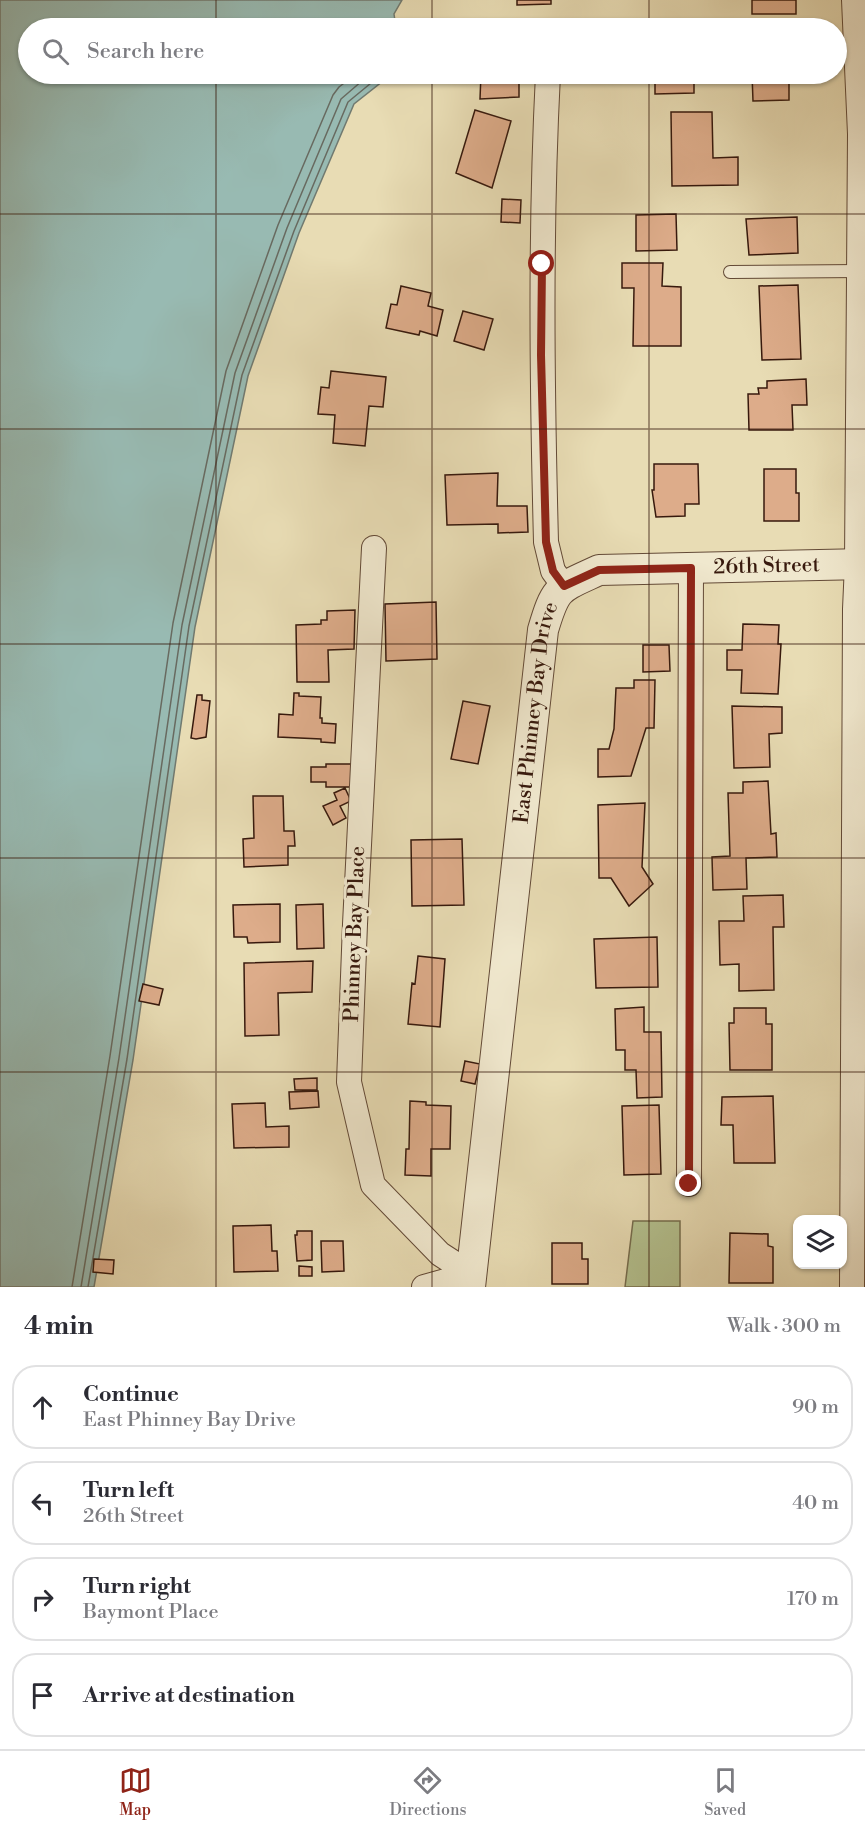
<!DOCTYPE html>
<html lang="en">
<head>
<meta charset="utf-8">
<style>
	:root { --surface:#fff; --page:#f2f2f3; --text:#2b2b33; --muted:#7c7c81; --line:#e1e1e2; --accent:#8f2418 }
	body { margin:0; font-family:"Libre Bodoni",serif; background:var(--page); color:var(--text) }
	.controls { position:absolute; right:18px; bottom:18px; display:grid; overflow:hidden; border-radius:12px; box-shadow:0 2px 4px #0004 }
	.controls button { width:54px; height:54px; display:grid; place-items:center; padding:0; border:0; border-bottom:2px solid var(--line); background:var(--surface); color:var(--text); font:30px sans-serif }
	.stop { position:absolute; width:18px; height:18px; margin:-14px; border:4px solid #8f2418; border-radius:50%; background:#fff }
	.stop.end { background:#8f2418; border-color:#fff; box-shadow:0 2px 6px #0008 }
	.list { margin:0; padding:0; list-style:none }
	h2 { display:flex; justify-content:space-between; align-items:center; height:78px; margin:0; padding:0 24px; font-size:26px }
	h2 small { font-size:20px; font-weight:400; color:var(--muted) }
	.list li { display:grid; grid-template-columns:39px 1fr auto; gap:18px; align-items:center; box-sizing:border-box; height:84px; margin:0 12px 12px; padding:0 12px; border:2px solid var(--line); border-radius:24px }
	.list b { display:block; font-size:22px; white-space:nowrap }
	.list p { margin:0; font-size:20px; white-space:nowrap; color:var(--muted) }
	.list em { font-size:20px; font-style:normal; color:var(--muted) }
	.icon { flex:none; width:33px; height:33px; fill:none; stroke:currentColor; stroke-width:2; stroke-linecap:round; stroke-linejoin:round }
	.map { position:relative; flex:none; width:865px; height:1287px; overflow:hidden }
	.search { position:absolute; background:var(--surface); box-shadow:0 2px 4px #0004; left:18px; right:18px; top:18px; height:66px; display:flex; align-items:center; gap:15px; box-sizing:border-box; padding:0 21px; border-radius:33px; color:var(--muted); font-size:22px }
	.sheet { height:462px; background:var(--surface) }
	nav { display:flex; justify-content:space-around; align-items:center; box-sizing:border-box; height:84px; border-top:2px solid var(--line); background:var(--surface); font-size:16px; color:var(--muted) }
	nav a { display:grid; justify-items:center; gap:3px }
	nav .on { color:var(--accent) }
	.map>svg:first-child { display:block }
	.green { fill:#b4c18f; stroke:#766d4e; stroke-width:1.5 }
	.water { fill:#98bab2; stroke:#717a70; stroke-width:1.5 }
	.lines { fill:none; stroke-linecap:round; stroke-linejoin:round }
	.shore { stroke:#686a60; stroke-width:1.5 }
	.building { fill:#ddac8a; stroke:#37190d; stroke-width:1.5 }
	.service-casing { stroke:#634a37; stroke-width:14 }
	.minor-casing { stroke:#634a37; stroke-width:26 }
	.tertiary-casing { stroke:#634a37; stroke-width:32 }
	.service { stroke:#f0e8ce; stroke-width:12 }
	.minor { stroke:#f0e8ce; stroke-width:24 }
	.tertiary { stroke:#f0e8ce; stroke-width:30 }
	.route { stroke:#8f2418; stroke-width:8 }
	.grid { fill:none; stroke:#37190d; stroke-width:1.5; stroke-opacity:0.55 }
	.labels { text-anchor:middle; dominant-baseline:central; stroke-width:6; stroke-linejoin:round; paint-order:stroke }
	.street-label { font-size:21px; fill:#37190d; stroke:#f0e8ce }
</style>
</head>
<body>
<div class="map">
<svg width="865" height="1287" viewBox="0 0 865 1287">
	<rect width="100%" height="100%" fill="#e8dcb4"/>
	<filter id="stains"><feTurbulence type="fractalNoise" baseFrequency=".00333" numOctaves="4"/><feColorMatrix values="0 0 0 0 .2 0 0 0 0 .09 0 0 0 0 .02 0 0 0 .5 -.17"/></filter>
	<radialGradient id="worn" r=".72"><stop offset=".6" stop-color="#630" stop-opacity="0"/><stop offset="1" stop-color="#630" stop-opacity=".3"/></radialGradient>
	<path class="green" d="M633 1221H680V1287H625Z"/>
	<path class="water" d="M0 0H402L394 14 396 28H28V74H389L388 77 354 104 299 233 248 376 195 627 133 1060 94 1287H0Z"/>
	<g class="lines">
		<path class="shore" d="M72 1287 110 1056 173 623 226 371 278 225 333 95 339 87 356 74
			M81 1287 119 1058 182 625 235 373 287 228 341 99 370 74
			M88 1287 127 1059 189 626 242 375 294 231 348 102 382 74"/>
	</g>
	<path class="building" d="M517 0H551V4L517 5Z
		M752 0H796V14H752Z
		M481 74H519V97L480 99Z
		M655 74H694V93L655 94Z
		M752 74H789V100L753 101Z
		M475 110 511 121 492 188 456 173Z
		M671 112H712L713 158 738 157V185L672 186Z
		M502 199 521 200 520 223 501 222Z
		M676 214 677 250 636 251V215Z
		M797 217 798 253 749 255 746 219Z
		M622 263H663L662 286 681 287V346H633L634 288H622Z
		M798 285 801 359 762 360 759 286Z
		M401 286 431 293 428 306 443 310 437 336 420 331 419 335 386 328 391 304 397 305Z
		M463 311 493 319 484 350 454 341Z
		M331 371 386 377 383 407 369 406 365 446 333 443 335 415 318 414 321 387 329 388Z
		M806 379 807 405H792L793 430H749L748 394H759L758 388H767V381Z
		M654 464H698L699 504H685V516L656 517 652 490H654Z
		M764 469H796V493H799V521H764Z
		M498 473 497 506H527L528 532 498 533V524L447 525 445 475Z
		M436 602 437 659 386 661 385 604Z
		M355 610 354 649 328 650 329 682H297L296 625 321 624V620H327V611Z
		M743 624 779 625 778 644H781L778 694 741 693 742 670H727V650H742Z
		M643 645H669L670 671 643 672Z
		M634 680H655L654 728H646L631 776 598 777V749H609L614 729 616 688H634Z
		M294 693H299V696L321 697 320 718H322V723L336 724 335 743 321 742V739L278 737 279 714 293 715Z
		M197 695H202V700L210 701 206 737 196 739 191 738Z
		M463 701 490 706 478 764 451 759Z
		M732 706 782 707V733L769 734 770 767 734 768Z
		M326 764H353V787H326V782H311V767H326Z
		M768 781 771 834 776 833 777 857 746 858 747 889 713 890 712 857 730 856 728 793H743V782Z
		M345 788 351 801 340 806 346 818 333 825 323 806 337 800 334 793Z
		M253 796H283L284 831H294L295 846H288V865L244 867 243 839 254 838Z
		M645 803 642 867 653 884 629 906 611 878H599L598 805Z
		M462 839 464 905 412 906 411 840Z
		M783 895 784 927H773L774 990 739 991V964L720 965 719 921H744L743 896Z
		M280 904V942L248 943 247 937H234L233 905Z
		M323 904 324 948 297 949 296 905Z
		M657 937 658 987 596 988 594 939Z
		M418 956 445 959 440 1027 408 1024 412 983 415 984Z
		M313 961 312 992 278 993 279 1035 245 1036 244 963Z
		M143 984 163 989 159 1005 139 1001Z
		M644 1007V1032H661L662 1097 637 1098 636 1070H625V1050H616L615 1009Z
		M734 1008H766V1024H772V1070H730L729 1023H734Z
		M465 1061 480 1064 475 1084 461 1081Z
		M317 1078V1090H295L294 1079Z
		M318 1091 319 1107 290 1109 289 1092Z
		M773 1096 775 1163H734L733 1125H721L722 1097Z
		M410 1101 426 1102V1105L451 1106 450 1149H431V1176L405 1175 406 1149H409Z
		M265 1103 266 1127 289 1126V1147L234 1148 232 1104Z
		M659 1105 661 1174 624 1175 622 1106Z
		M271 1225 272 1251H277L278 1271 234 1272 233 1226Z
		M297 1231H312V1260L297 1261 295 1235H297Z
		M730 1233 768 1234V1246L773 1247V1283H729Z
		M321 1241H343L344 1271 322 1272Z
		M552 1243H582V1259H588V1284H552Z
		M94 1259 114 1260 113 1274 93 1272Z
		M299 1266 312 1267V1276H299Z"/>
	<g class="lines">
		<g class="service-casing">
			<path id="service" d="M730 272 861 271"/>
		</g>
		<g class="minor-casing">
			<path id="minor" d="M548 74C540 230 542 386 546 542L553 571 564 586
				M374 548 355 924 349 1082 373 1185 440 1254 471 1274
				M689 1184 691 568
				M424 1287 471 1274
				M852 1287 855 609 857 564 860 134 854 0"/>
		</g>
		<g class="tertiary-casing">
			<g id="tertiary">
				<path id="s1" d="M470 1287 543 630C556 586 558 589 599 570L865 564"/>
			</g>
		</g>
		<use href="#service" class="service"/>
		<use href="#minor" class="minor"/>
		<use href="#tertiary" class="tertiary"/>
	</g>
	<g class="lines">
		<path class="route" d="M542 264 541 355 546 542 553 571 564 586 599 570 691 568 689 1184"/>
	</g>
	<path class="grid" d="M216 0V28M432 0V28M649 0V28M216 74V1287M432 74V1287M649 74V1287M0 214H865M0 429H865M0 644H865M0 858H865M0 1072H865"/>
	<g class="labels">
		<g class="street-label">
			<text stroke="none"><textPath href="#s1" startOffset="916">26th Street</textPath></text>
			<text stroke="none"><textPath href="#s1" startOffset="578">East Phinney Bay Drive</textPath></text>
			<text transform="translate(355 934) rotate(-88)">Phinney Bay Place</text>
		</g>
	</g>
	<rect width="100%" height="100%" filter="url(#stains)"/>
	<rect width="100%" height="100%" fill="url(#worn)"/>
</svg>
<div class="controls">
<button><svg class="icon" aria-label="layers" viewBox="0 0 24 24"><path d="M12 4l9 5-9 5-9-5zM3 14l9 5 9-5"/></svg></button>
</div>
<div class="stop" style="left:542px;top:264px"></div>
<div class="stop end" style="left:689px;top:1184px"></div>
<div class="search"><svg class="icon" aria-label="search" viewBox="0 0 24 24"><circle cx="10" cy="10" r="6"/><path d="M15 15l6 6"/></svg>Search here</div>
</div>
<section class="sheet">
<h2>4 min<small>Walk · 300 m</small></h2>
<ul class="list">
<li><svg class="icon" aria-label="ahead" viewBox="0 0 24 24"><path d="M12 20V5M6 11l6-6 6 6"/></svg><div><b>Continue</b><p>East Phinney Bay Drive</p></div><em>90 m</em></li>
<li><svg class="icon" aria-label="left" viewBox="0 0 24 24"><path d="M17 20v-9H6M10 6l-5 5 5 5"/></svg><div><b>Turn left</b><p>26th Street</p></div><em>40 m</em></li>
<li><svg class="icon" aria-label="right" viewBox="0 0 24 24"><path d="M7 20v-9h11M14 6l5 5-5 5"/></svg><div><b>Turn right</b><p>Baymont Place</p></div><em>170 m</em></li>
<li><svg class="icon" aria-label="arrive" viewBox="0 0 24 24"><path d="M6 21V4h12l-3 4 3 4H6"/></svg><div><b>Arrive at destination</b></div></li>
</ul>
</section>
<nav>
<a class="on"><svg class="icon" aria-label="map" viewBox="0 0 24 24"><path d="M3 6l6-2 6 2 6-2v14l-6 2-6-2-6 2zM9 4v14M15 6v14"/></svg>Map</a>
<a><svg class="icon" aria-label="directions" viewBox="0 0 24 24"><path d="M12 3l9 9-9 9-9-9zM9 14v-3h6M13 9l2 2-2 2"/></svg>Directions</a>
<a><svg class="icon" aria-label="saved" viewBox="0 0 24 24"><path d="M7 4h10v16l-5-4-5 4z"/></svg>Saved</a>
</nav>
</body>
</html>
